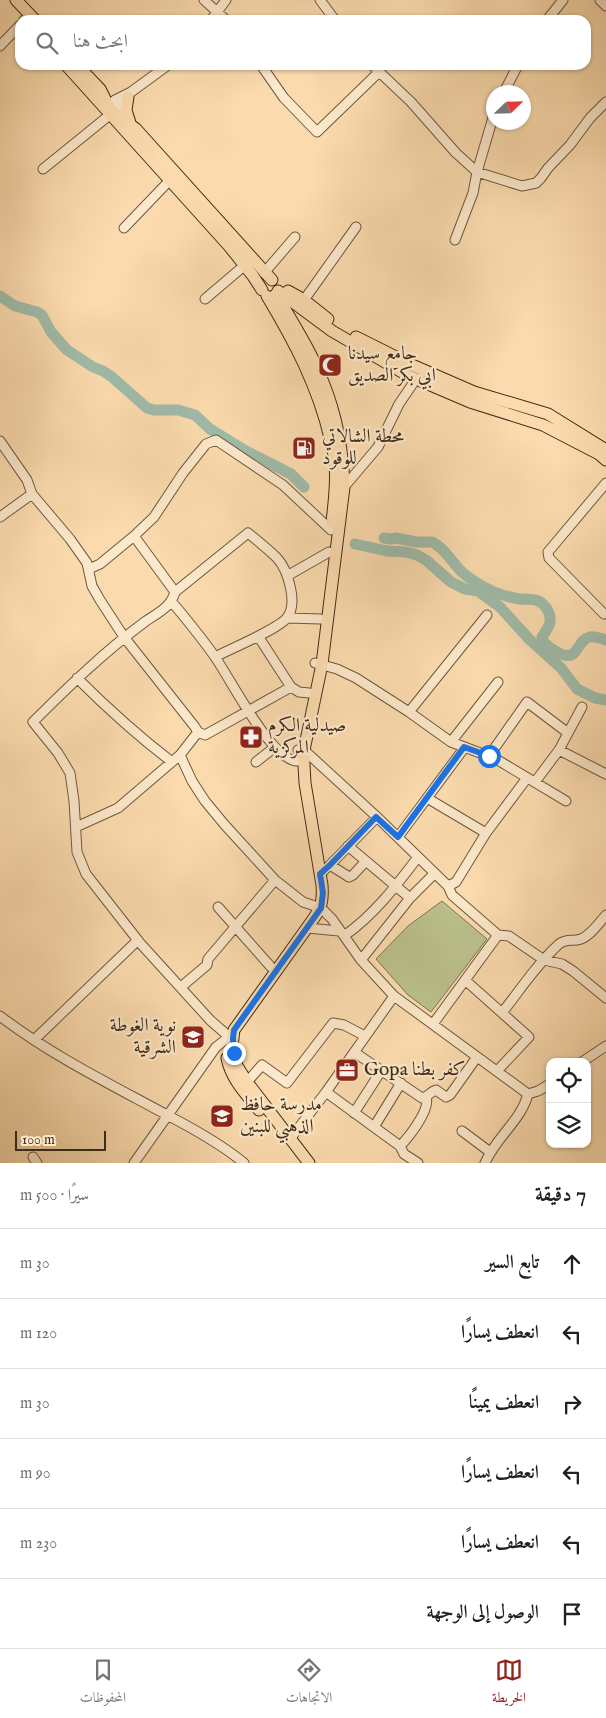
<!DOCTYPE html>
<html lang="ar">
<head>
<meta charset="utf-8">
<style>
	:root { --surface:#fff; --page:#f2f2f2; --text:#202124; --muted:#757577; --line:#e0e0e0; --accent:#8f2418 }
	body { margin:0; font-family:"IM FELL English",Amiri,serif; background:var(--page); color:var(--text); direction:rtl }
	.controls { position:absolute; right:15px; bottom:15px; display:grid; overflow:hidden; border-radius:10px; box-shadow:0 1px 4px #0004 }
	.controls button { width:45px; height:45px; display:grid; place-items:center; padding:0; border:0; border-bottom:1px solid var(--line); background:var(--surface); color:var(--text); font:25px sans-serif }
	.compass { position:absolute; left:486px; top:85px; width:45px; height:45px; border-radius:50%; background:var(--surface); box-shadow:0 1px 4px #0004; rotate:67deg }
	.scale { position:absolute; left:15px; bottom:12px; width:91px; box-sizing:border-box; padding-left:5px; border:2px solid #3f2c19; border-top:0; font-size:14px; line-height:18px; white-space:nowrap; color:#3f2c19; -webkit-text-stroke:4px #fce8ca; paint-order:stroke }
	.stop { position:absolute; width:15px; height:15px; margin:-11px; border:4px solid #1a73e8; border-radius:50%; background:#fff }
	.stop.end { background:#1a73e8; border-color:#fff; box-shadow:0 1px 5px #0008 }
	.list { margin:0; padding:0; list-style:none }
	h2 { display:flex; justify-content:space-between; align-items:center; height:65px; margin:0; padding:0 20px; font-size:21px }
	h2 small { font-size:16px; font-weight:400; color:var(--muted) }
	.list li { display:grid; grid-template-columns:32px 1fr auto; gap:15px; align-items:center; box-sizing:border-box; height:70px; padding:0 20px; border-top:1px solid var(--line) }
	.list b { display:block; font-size:19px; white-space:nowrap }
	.list em { font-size:16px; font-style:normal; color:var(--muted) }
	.icon { flex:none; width:28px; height:28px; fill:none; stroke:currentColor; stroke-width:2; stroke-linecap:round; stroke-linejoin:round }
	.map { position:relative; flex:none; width:606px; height:1163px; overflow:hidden; direction:ltr }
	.search { position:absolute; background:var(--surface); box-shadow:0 1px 4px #0004; left:15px; right:15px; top:15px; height:55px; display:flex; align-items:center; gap:12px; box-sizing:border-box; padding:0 18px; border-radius:15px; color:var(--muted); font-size:19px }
	.sheet { height:485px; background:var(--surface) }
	nav { display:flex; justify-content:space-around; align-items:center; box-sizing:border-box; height:70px; border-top:1px solid var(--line); background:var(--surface); font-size:14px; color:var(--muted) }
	nav a { display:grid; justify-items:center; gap:2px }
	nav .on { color:var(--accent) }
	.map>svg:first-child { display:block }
	.green { fill:#bbc18d; stroke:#7d7653 }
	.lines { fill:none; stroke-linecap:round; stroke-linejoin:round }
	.river { stroke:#9fbba9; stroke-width:11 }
	.minor-casing { stroke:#6e583e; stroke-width:11 }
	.major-casing { stroke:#3f2c19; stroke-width:13 }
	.minor { stroke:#fce8ca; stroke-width:9 }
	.major { stroke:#fbdbae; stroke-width:11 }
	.route { stroke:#1a73e8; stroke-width:6 }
	.labels { text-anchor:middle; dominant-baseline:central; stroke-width:4.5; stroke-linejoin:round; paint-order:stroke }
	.poi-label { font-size:19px; fill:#3f2c19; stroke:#fce8ca; text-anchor:start }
</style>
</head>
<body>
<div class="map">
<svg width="606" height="1163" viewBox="0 0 606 1163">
	<rect width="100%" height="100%" fill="#fbdbae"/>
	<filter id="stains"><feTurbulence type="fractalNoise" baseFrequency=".004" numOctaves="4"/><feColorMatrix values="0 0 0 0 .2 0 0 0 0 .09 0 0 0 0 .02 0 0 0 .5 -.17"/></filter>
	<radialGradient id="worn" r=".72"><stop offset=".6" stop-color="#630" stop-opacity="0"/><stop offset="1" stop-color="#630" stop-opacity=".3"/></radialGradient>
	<path class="green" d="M442 901 487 939 431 1012 408 995 376 959 408 926Z"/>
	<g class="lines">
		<path class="river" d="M0 296 15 306 37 312 42 315 51 332 67 350 93 367 103 371 112 377 147 408 154 410H178L195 415 210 429 244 450 291 474 304 487
			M384 538 390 539 396 538 416 542H432C443 547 451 560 459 569 466 577 484 588 494 592 502 595 512 598 520 599 532 600 539 597 547 609 554 621 548 628 542 637L543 641C548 647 566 661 574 653 580 647 581 639 590 637 596 636 601 639 606 640
			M355 544 387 551 406 552 417 555 426 560 451 582 465 589 478 591 500 607 529 639 561 668 577 689 595 698 606 700"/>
		<g class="minor-casing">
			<path id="minor" d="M204 0 226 20
				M320 0 335 20
				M600 0 606 6
				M24 20H25
				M211 20 226 0
				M547 20 563 0
				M0 46 20 25
				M261 65 284 98 317 132 379 72
				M372 65 411 102 456 153 477 172 522 186 536 183 541 178 548 168 570 145 590 118 606 102
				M504 92 518 65
				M105 108 115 100 131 92 168 65
				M43 169 117 109 131 92
				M124 228 170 180
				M455 240 473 193 477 172 494 114
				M264 273 295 237
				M205 299 245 265
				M304 300 356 227
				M0 441 27 480 32 494 70 539 87 563 92 586 100 600 124 637 195 727 198 732 205 735 291 687
				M344 487 378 447 399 404 416 379
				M0 517 32 494
				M134 536 175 592
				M89 569 100 564 134 536 154 517 183 473 206 444 216 440 283 485 331 530
				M287 576 329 552
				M172 602C187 620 202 638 215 657 230 678 271 760 297 761
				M604 614 549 558 548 552 606 483
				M287 618 321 619
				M258 636 291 687 299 692 309 693
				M215 657C232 648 274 631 286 619 299 605 288 570 277 558 268 549 258 541 248 533L175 592C171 607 158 613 146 621 105 651 69 686 33 722L58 753 70 773 74 801 77 852 86 874 140 943 210 1020 226 1034
				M315 663 337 669 356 678 409 712 451 742 496 759 566 801
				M77 678C107 708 138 736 172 762
				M409 712 487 615
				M451 742 498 682
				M298 750H304L377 817 448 886 452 895 498 935 509 936 544 960 562 964 573 971 606 998
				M559 750 606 774
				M180 755 192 781 205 801 224 824 275 880 303 902 321 908 332 919 361 960 394 996 528 1094
				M489 756 527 702 568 733
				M256 762 275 747
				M535 782 559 750 582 707
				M427 798 486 833
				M76 827 118 808 180 755 198 732
				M398 837 465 747
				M348 846 410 898
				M330 865 349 877 353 875 366 861
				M320 874 330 865 377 817
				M448 886 456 882 486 833 527 778
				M218 907 271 967
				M307 928 339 931
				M344 936C374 915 396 886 418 857
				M361 960 410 898 434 874
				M465 980 529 1037 497 1071
				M181 987 207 965 208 959 275 880
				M502 1013C520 990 537 964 559 944 567 938 573 942 581 939 591 935 599 923 606 915
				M0 1016C51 1055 110 1084 167 1115 194 1129 221 1144 244 1163
				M433 1024 498 935
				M34 1040 138 940
				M354 1052 422 1098C428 1097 430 1092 436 1090L446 1097 450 1095 477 1057
				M582 1062 606 1046
				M247 1082 262 1065 287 1083 333 1023 344 1025 365 1036
				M326 1092 400 1146 404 1154 418 1163
				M354 1113 381 1071
				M374 1127 401 1083
				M462 1131 490 1152
				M290 1139 326 1092 394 996
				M400 1146C409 1137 431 1109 426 1097
				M33 1157 37 1163
				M134 1163 216 1047 225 1040
				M485 1163C496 1137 521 1121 528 1094L538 1091 550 1084"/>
		</g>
		<g class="major-casing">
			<path id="major" d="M16 0 35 20
				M66 65 229 246 253 276 262 290
				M77 65 100 89 110 109 136 129 272 280
				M128 97 126 110 130 123
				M278 291 332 331 407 375 470 402 543 425 599 454 606 460
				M288 291 304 300 328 319
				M276 294C293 323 311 351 323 382 336 414 343 452 344 487L322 664 304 750V765L305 783 322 885C323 898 322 907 314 918L234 1030 232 1046 237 1066 247 1082 309 1163
				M267 296C294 341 318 386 330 438 332 447 335 456 335 464 337 484 334 502 332 522
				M356 337 412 365 474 392 548 414 606 450
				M227 1058C231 1079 246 1094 259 1110"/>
		</g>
		<use href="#minor" class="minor"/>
		<use href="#major" class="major"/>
	</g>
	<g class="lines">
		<path class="route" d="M234 1053 233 1038 234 1030 321 908 323 893 320 874 330 865 376 817 398 837 464 747 489 756"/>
	</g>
	<defs>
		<g id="mosque-square" transform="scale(1.25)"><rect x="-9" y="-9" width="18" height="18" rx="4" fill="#8f2418" stroke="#fce8ca"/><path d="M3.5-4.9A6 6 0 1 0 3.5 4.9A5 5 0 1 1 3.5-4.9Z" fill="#fff"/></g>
		<g id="fuel-square" transform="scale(1.25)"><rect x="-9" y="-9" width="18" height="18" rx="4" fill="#8f2418" stroke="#fce8ca"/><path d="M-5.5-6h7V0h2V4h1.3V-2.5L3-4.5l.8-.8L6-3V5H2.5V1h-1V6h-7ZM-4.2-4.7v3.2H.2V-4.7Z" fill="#fff"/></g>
		<g id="pharmacy-square" transform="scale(1.25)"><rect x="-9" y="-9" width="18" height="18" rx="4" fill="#8f2418" stroke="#fce8ca"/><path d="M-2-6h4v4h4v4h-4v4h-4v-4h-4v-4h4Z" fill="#fff"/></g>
		<g id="school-square" transform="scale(1.25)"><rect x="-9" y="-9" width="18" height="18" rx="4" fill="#8f2418" stroke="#fce8ca"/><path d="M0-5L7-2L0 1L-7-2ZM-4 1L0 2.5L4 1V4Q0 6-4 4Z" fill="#fff"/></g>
		<g id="office-square" transform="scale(1.25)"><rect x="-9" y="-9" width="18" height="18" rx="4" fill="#8f2418" stroke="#fce8ca"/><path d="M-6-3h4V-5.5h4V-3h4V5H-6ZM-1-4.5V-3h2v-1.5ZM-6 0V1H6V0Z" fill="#fff"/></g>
	</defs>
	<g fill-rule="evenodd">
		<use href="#mosque-square" x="330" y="365"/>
		<use href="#fuel-square" x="304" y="448"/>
		<use href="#pharmacy-square" x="251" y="737"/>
		<use href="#school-square" x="193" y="1037"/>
		<use href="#office-square" x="347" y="1070"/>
		<use href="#school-square" x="222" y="1116"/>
	</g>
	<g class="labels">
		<g class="poi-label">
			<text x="348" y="354">جامع سيدنا<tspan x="348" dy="22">ابي بكر الصديق</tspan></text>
			<text x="322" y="437">محطة الشالاتي<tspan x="322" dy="22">للوقود</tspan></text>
			<text x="268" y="726">صيدلية الكرم<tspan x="268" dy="22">المركزية</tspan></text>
			<text x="176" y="1026" text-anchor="end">نوية الغوطة<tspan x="176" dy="22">الشرقية</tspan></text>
			<text x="364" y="1070">Gopa كفر بطنا</text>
			<text x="240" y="1105">مدرسة حافظ<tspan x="240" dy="22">الذهبي للبنين</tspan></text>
		</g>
	</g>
	<rect width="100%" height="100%" filter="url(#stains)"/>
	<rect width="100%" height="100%" fill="url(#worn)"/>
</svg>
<div class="controls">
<button><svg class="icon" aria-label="locate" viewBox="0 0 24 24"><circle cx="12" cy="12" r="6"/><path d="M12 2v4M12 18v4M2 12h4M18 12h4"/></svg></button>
<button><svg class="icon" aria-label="layers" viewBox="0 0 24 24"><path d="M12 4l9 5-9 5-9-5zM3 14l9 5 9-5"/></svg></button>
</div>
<svg class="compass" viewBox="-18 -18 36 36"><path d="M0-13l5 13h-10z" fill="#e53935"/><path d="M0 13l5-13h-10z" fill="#757577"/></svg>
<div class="scale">100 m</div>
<div class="stop" style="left:489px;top:756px"></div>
<div class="stop end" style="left:234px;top:1053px"></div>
<div class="search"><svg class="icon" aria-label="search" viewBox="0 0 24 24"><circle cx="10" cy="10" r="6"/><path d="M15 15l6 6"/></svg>ابحث هنا</div>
</div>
<section class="sheet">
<h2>7 دقيقة<small>سيرًا · 500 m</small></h2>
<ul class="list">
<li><svg class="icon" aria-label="ahead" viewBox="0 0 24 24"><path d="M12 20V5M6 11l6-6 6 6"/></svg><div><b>تابع السير</b></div><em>30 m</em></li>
<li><svg class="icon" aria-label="left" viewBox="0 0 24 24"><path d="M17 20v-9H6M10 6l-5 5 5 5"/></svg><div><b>انعطف يسارًا</b></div><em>120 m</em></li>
<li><svg class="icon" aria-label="right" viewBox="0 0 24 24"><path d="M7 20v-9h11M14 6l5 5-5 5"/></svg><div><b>انعطف يمينًا</b></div><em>30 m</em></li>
<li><svg class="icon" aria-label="left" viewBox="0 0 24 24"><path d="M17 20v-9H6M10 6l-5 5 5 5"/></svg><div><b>انعطف يسارًا</b></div><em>90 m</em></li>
<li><svg class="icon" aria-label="left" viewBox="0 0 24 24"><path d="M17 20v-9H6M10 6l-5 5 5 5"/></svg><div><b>انعطف يسارًا</b></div><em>230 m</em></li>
<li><svg class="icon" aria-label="arrive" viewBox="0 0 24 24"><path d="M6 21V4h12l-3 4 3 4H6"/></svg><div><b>الوصول إلى الوجهة</b></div></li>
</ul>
</section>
<nav>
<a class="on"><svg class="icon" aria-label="map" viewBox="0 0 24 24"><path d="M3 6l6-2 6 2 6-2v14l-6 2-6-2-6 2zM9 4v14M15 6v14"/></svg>الخريطة</a>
<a><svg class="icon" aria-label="directions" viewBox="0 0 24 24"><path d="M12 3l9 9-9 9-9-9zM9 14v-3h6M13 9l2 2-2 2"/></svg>الاتجاهات</a>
<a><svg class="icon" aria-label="saved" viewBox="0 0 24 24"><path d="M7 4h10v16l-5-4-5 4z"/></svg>المحفوظات</a>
</nav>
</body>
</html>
